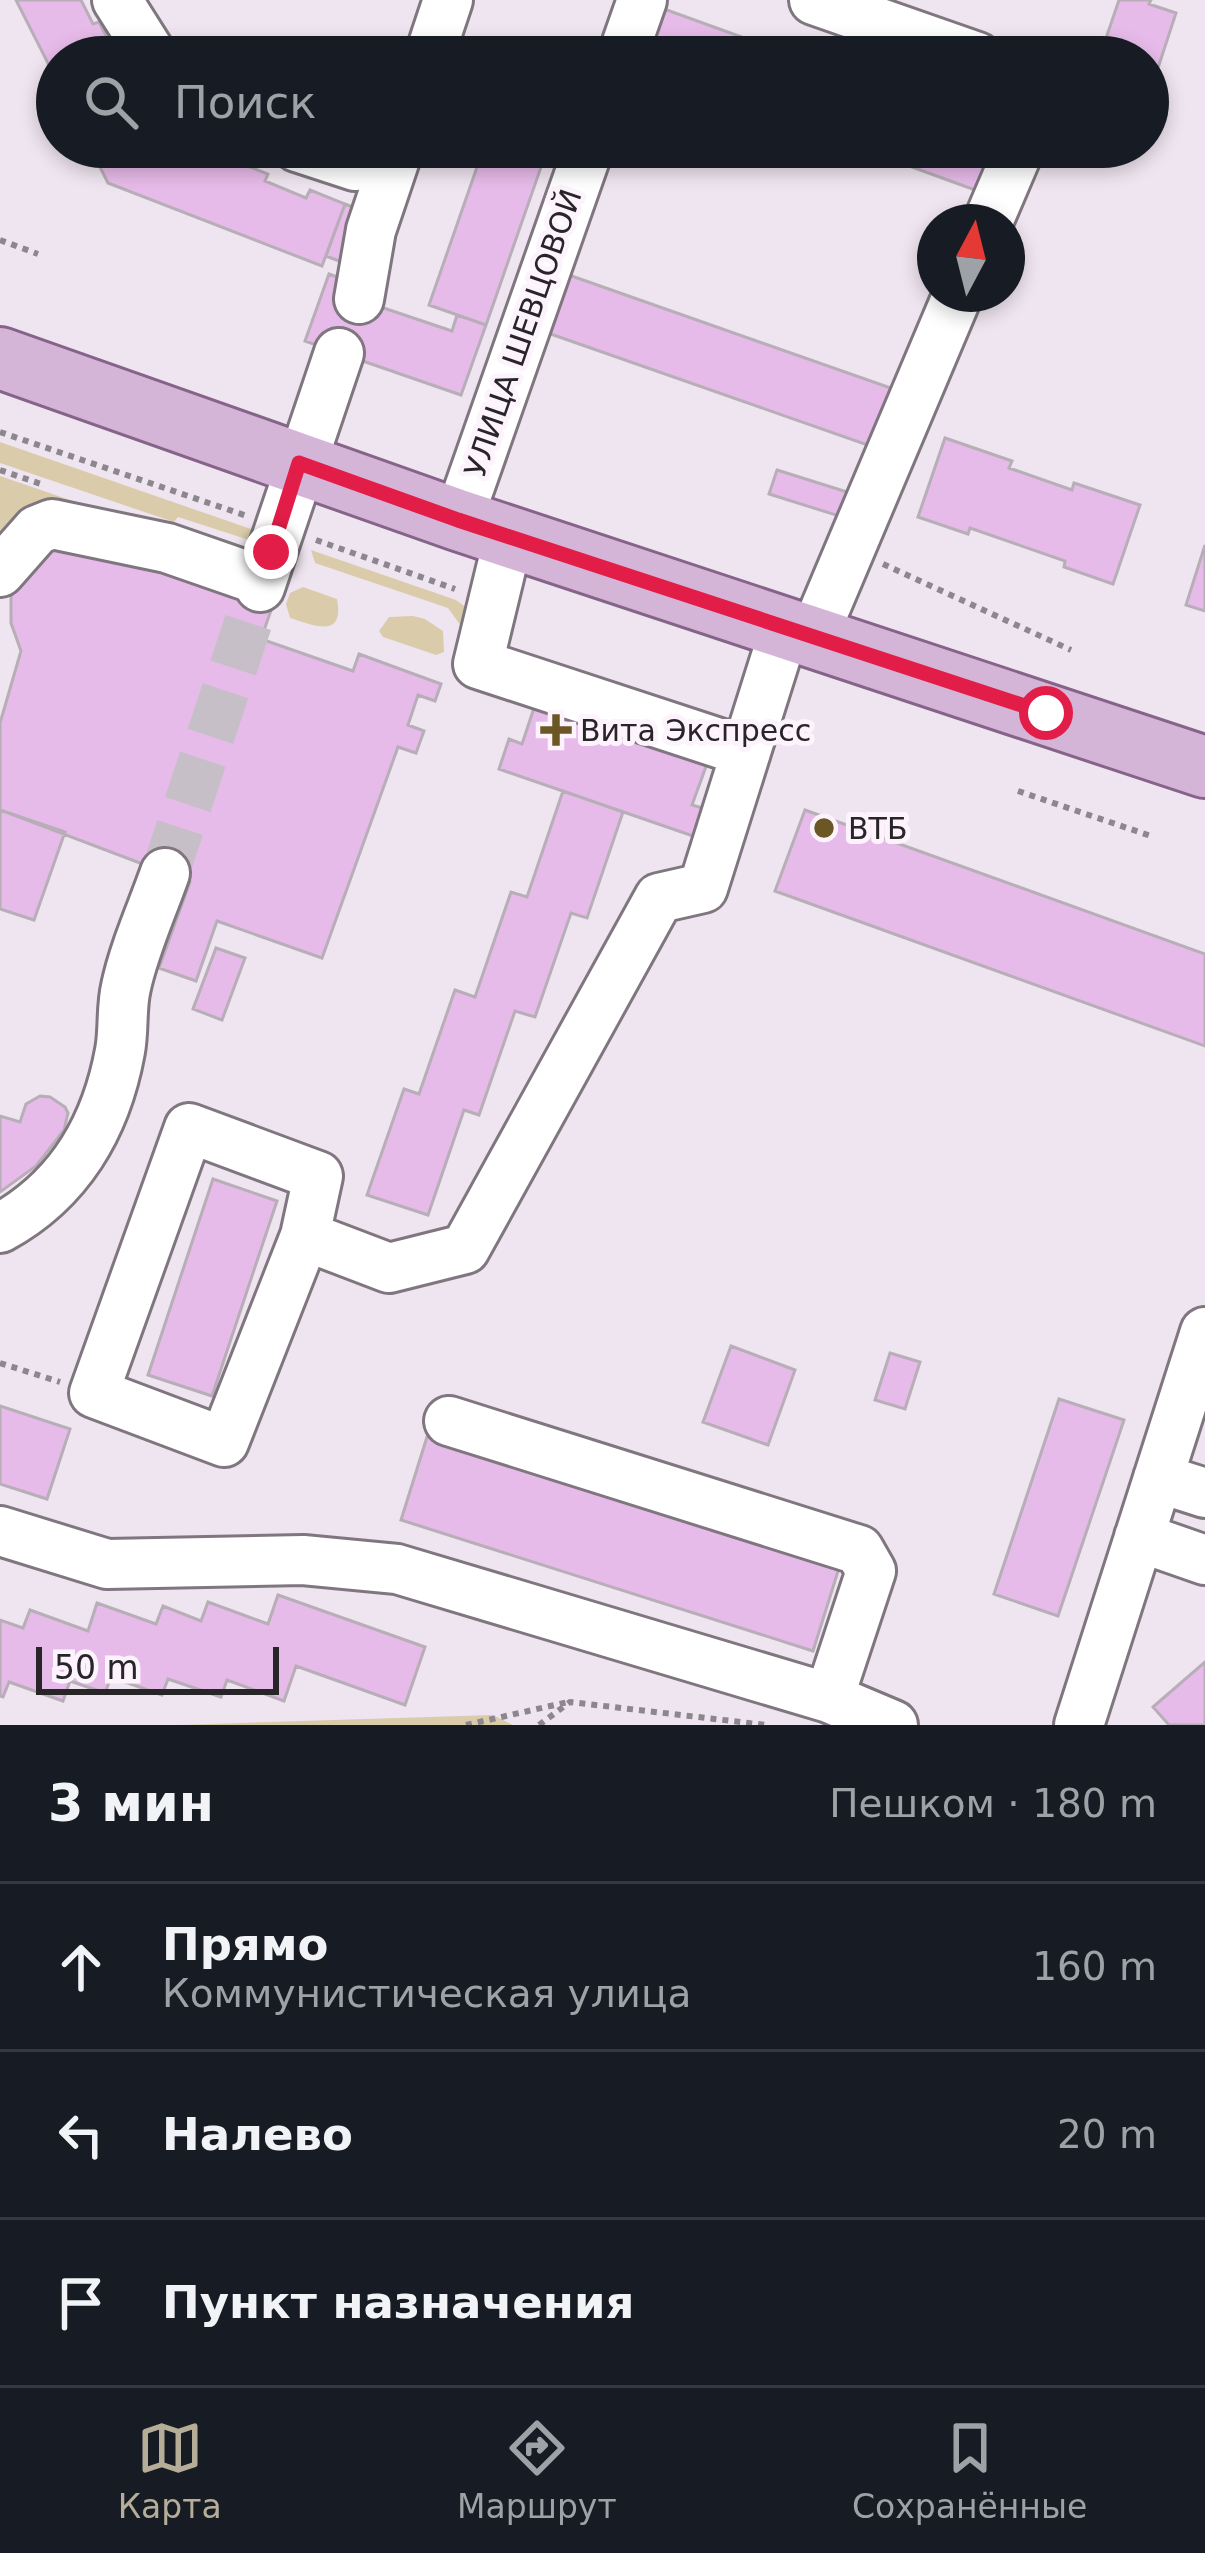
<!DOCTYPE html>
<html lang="ru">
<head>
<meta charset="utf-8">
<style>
	:root { --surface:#171b24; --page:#242831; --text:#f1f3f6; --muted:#9ea1a6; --line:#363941; --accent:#b5ad98 }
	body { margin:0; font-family:"DejaVu Sans",sans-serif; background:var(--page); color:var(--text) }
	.compass { position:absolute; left:917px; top:204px; width:108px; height:108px; border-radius:50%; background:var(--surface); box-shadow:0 6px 18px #0003; rotate:7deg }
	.scale { position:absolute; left:36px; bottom:30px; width:243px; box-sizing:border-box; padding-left:12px; border:6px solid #282528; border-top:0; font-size:33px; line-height:42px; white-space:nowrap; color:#282528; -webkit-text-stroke:9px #fdf3fd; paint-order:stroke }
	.stop { position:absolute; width:36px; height:36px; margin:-27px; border:9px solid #e11d48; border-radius:50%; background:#fff }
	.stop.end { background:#e11d48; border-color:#fff; box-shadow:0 3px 12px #0008 }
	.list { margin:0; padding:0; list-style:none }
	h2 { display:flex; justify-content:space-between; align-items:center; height:156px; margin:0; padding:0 48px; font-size:51px }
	h2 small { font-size:39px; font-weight:400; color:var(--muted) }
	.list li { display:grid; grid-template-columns:78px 1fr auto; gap:36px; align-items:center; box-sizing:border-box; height:168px; padding:0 48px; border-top:3px solid var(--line) }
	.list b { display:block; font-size:45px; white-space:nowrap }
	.list p { margin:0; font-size:39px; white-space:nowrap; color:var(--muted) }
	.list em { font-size:39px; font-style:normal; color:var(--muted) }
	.icon { flex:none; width:66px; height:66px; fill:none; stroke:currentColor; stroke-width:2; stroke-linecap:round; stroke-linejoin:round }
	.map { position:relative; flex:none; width:1205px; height:1725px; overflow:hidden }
	.search { position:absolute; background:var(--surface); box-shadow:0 6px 18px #0003; left:36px; right:36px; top:36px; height:132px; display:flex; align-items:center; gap:30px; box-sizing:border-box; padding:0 42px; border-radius:66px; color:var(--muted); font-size:45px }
	.sheet { height:660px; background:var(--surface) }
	nav { display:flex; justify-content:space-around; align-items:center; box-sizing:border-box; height:168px; border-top:3px solid var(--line); background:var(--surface); font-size:33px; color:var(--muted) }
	nav a { display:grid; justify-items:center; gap:6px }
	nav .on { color:var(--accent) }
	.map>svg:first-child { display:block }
	.green { fill:#daccab }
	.building { fill:#e7bbe9; stroke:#b7aeb7; stroke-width:3 }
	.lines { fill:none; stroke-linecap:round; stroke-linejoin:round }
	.minor-tunnel { stroke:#c7bfc8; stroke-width:48; stroke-dasharray:48 24; stroke-linecap:butt }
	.minor-casing { stroke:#7f767f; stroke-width:54 }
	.major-casing { stroke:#866388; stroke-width:66 }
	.path { stroke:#8c868d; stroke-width:6; stroke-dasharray:6 6; stroke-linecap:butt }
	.minor { stroke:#fff; stroke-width:48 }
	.major { stroke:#d5b5d7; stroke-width:60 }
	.route { stroke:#e11d48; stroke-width:15 }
	.poi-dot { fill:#6b5726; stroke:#fdf3fd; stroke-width:4.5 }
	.labels { text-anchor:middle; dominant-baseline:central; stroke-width:10; stroke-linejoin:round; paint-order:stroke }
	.street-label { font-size:30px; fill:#282528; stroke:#fdf3fd }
	.poi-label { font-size:30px; fill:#282528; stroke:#fdf3fd; text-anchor:start }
</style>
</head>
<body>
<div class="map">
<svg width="1205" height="1725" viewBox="0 0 1205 1725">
	<rect width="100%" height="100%" fill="#efe5f0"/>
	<path class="green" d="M0 442 271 536 261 544 178 517 174 522 0 463Z
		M0 476 169 534 0 548Z
		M311 550 456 600 471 611 466 633 448 608 315 563Z
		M303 587 337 599C345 640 313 625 290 618L286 604 290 593Z
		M413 616 425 619 443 631 444 652 436 655 383 637 379 631 389 617Z
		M493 1715 513 1725H178Z"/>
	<path class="building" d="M16 0H81L93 24 99 22 117 57H57V81Z
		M1119 0H1151L1149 4 1176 13 1158 68 1148 65V57H1123L1102 50Z
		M653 5 797 57H634Z
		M90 147H175L203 158 206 150 268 174 265 181 306 198 310 190 345 204 322 266 108 183Z
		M484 147H548L486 325 429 305Z
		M857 147H994L978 191Z
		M345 204 366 212 347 264 326 256Z
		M329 274 359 285 354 298 452 331 457 315 486 325 461 395 305 341Z
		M566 274 902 392 882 450 545 332Z
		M945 438 1012 461 1009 468 1072 490 1074 483 1140 505 1113 584 1064 567 1065 561 970 528 968 534 918 517Z
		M777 470 863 497 855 521 769 494Z
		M56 528 277 593 261 639 353 671 359 654 441 684 435 701 418 695 408 725 424 731 416 753 398 747 322 958 217 921 196 981 159 968 190 882 0 810V723L21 651 11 623V583Z
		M1205 545V611L1186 605Z
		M536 702 708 761 692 805 706 809 696 837 499 769 509 739 522 744Z
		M563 791 623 812 587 918 571 913 535 1017 515 1011 479 1115 464 1110 428 1215 367 1195 404 1089 419 1094 455 990 475 997 511 892 527 897Z
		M0 810 65 832 34 920 0 909Z
		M805 810 1205 954V1046L775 891Z
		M216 948 245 958 222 1020 193 1009Z
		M40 1096 50 1097 65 1107 68 1113 64 1130 36 1166 0 1192V1116L20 1122 26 1104Z
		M213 1179 277 1201 212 1396 148 1375Z
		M731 1346 795 1370 768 1445 703 1422Z
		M890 1353 920 1362 905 1409 875 1400Z
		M1059 1399 1124 1420 1058 1616 994 1594Z
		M0 1406 70 1429 47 1499 0 1484Z
		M427 1437 839 1568 813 1651 401 1520Z
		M278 1595 425 1647 405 1705 296 1666 284 1701 227 1680 221 1697 168 1679 162 1695 111 1677 105 1693 70 1681 63 1701 9 1682 3 1697 0 1696V1620L23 1628 30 1610 88 1631 97 1603 156 1624 163 1606 201 1621 208 1602 268 1624Z
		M1205 1662V1725H1169L1153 1707Z"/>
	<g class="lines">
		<path class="minor-tunnel" d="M165 873 260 587"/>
		<g class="minor-casing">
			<path id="minor" d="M117 0 153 57
				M814 0 977 57
				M429 57 448 0
				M622 57 642 0
				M297 147 355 166
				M988 222 1020 147
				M359 299 371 230 399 147
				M458 520 589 147
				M509 536 478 664 746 752
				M0 572 37 530 52 524 167 548 262 581
				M260 587 339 353
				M813 637 958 294
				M0 1228C68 1191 106 1128 120 1051 124 1030 121 1008 126 987 134 949 152 910 165 873
				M305 1236 318 1176 189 1128 94 1393 224 1442 305 1236 389 1268 465 1249 659 898 703 888 785 628
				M449 1421 859 1550 871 1571 829 1698 893 1725
				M1158 1478 1205 1493
				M0 1531 107 1564 303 1560 397 1569 829 1698
				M1139 1537 1205 1560
				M1079 1725 1205 1332"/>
		</g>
		<g class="major-casing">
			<path id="major" d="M0 358 458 520 1205 767"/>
		</g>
		<path class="path" d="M0 240 38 254
			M0 432 247 516
			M0 470 44 485
			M316 540 455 589
			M883 564 1071 650
			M1018 791 1151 836
			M0 1363 60 1382
			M466 1725 568 1702
			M539 1725 570 1702 766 1725"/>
		<use href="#minor" class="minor"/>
		<use href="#major" class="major"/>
	</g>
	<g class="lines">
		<path class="route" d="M271 552 299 463 458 520 1046 713"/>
	</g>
	<g class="poi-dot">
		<path d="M550 712h12v12h12v12h-12v12h-12v-12h-12v-12h12z"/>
		<circle cx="824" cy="828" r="12"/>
	</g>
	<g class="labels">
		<g class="street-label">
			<text transform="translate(523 333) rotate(-71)">УЛИЦА ШЕВЦОВОЙ</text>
		</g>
		<g class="poi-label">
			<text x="580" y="730">Вита Экспресс</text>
			<text x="848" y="828">ВТБ</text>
		</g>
	</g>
</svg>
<svg class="compass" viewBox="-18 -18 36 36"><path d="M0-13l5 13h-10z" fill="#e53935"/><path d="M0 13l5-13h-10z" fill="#9ea1a6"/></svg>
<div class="scale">50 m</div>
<div class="stop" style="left:1046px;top:713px"></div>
<div class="stop end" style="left:271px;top:552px"></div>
<div class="search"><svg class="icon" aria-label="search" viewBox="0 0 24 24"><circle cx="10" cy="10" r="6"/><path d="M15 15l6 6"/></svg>Поиск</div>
</div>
<section class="sheet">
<h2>3 мин<small>Пешком · 180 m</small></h2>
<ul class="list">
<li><svg class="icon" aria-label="ahead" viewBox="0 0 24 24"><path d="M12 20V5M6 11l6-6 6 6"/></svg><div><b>Прямо</b><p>Коммунистическая улица</p></div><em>160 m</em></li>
<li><svg class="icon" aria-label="left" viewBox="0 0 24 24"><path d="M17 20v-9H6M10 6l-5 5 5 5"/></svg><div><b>Налево</b></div><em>20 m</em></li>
<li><svg class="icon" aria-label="arrive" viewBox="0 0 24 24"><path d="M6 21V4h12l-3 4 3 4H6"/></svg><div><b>Пункт назначения</b></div></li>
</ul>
</section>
<nav>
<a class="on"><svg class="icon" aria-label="map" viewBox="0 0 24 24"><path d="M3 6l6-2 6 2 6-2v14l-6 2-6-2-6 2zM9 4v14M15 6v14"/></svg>Карта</a>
<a><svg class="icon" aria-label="directions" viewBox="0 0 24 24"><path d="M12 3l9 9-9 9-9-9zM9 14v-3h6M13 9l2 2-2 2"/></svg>Маршрут</a>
<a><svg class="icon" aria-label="saved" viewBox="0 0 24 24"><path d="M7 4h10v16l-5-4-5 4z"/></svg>Сохранённые</a>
</nav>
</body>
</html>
